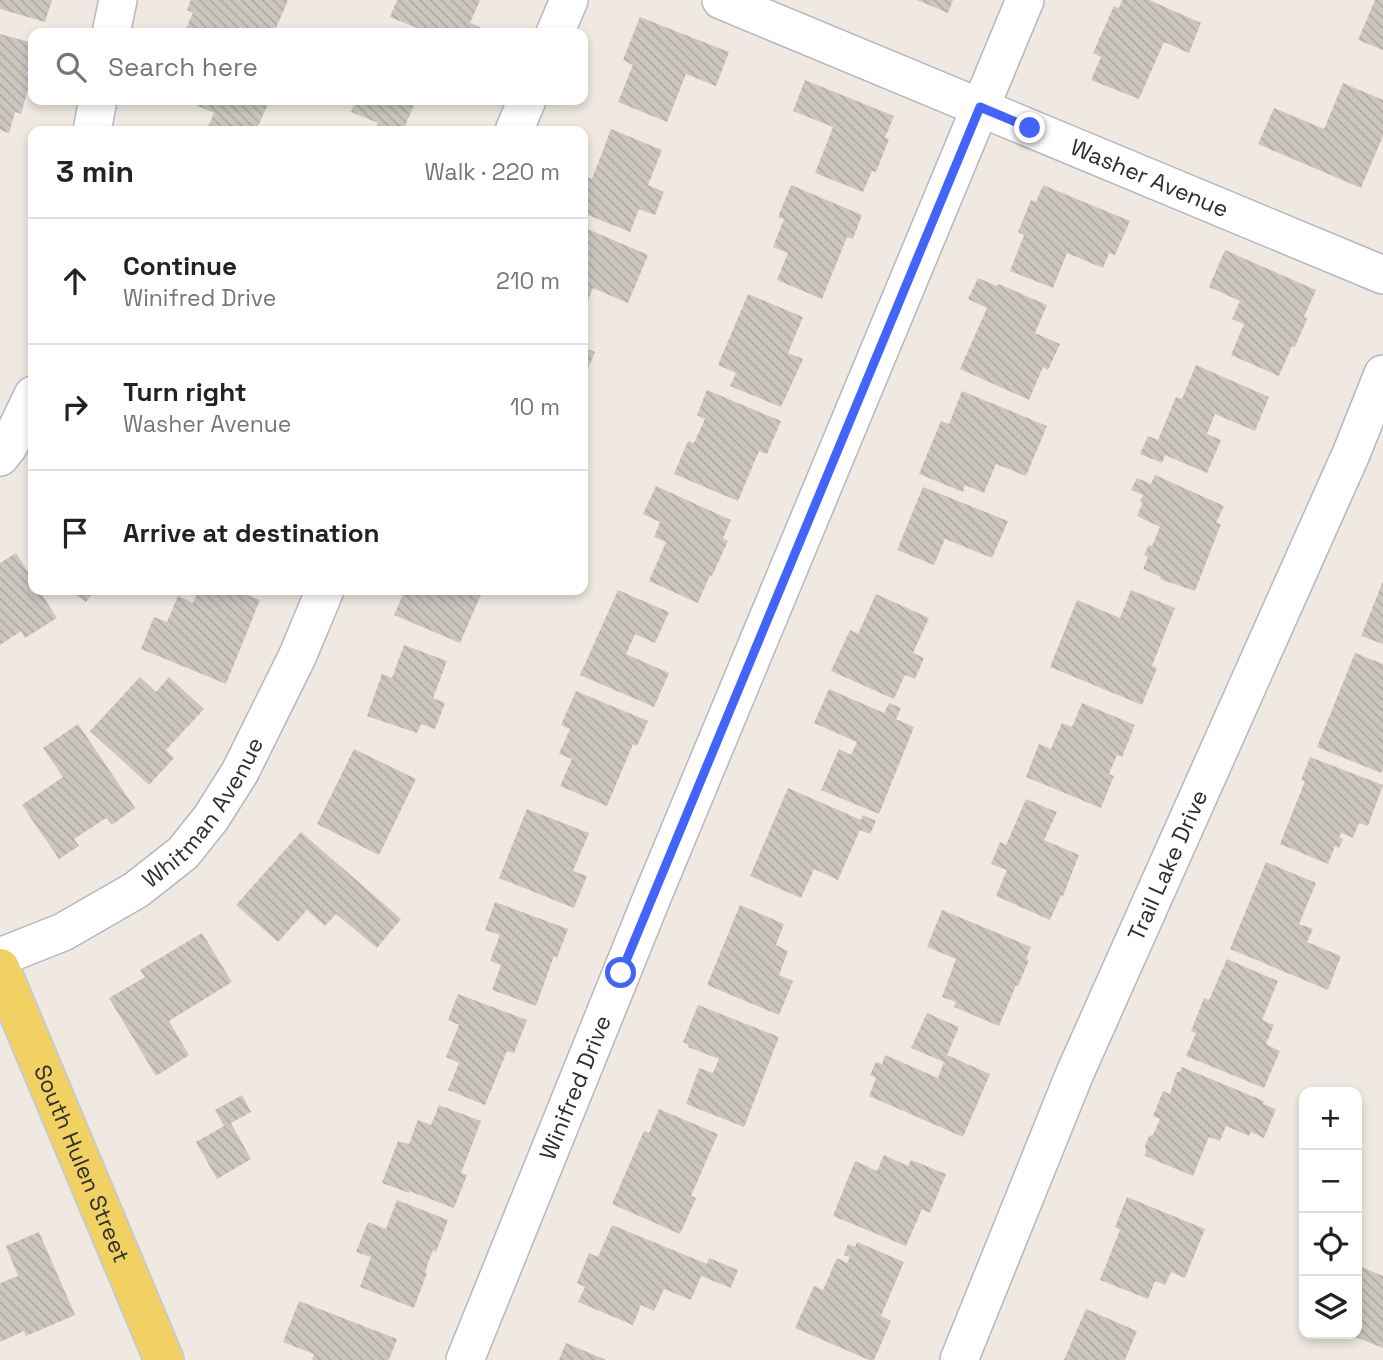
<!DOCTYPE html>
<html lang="en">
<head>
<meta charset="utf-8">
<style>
	:root { --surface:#fff; --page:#f6f6f6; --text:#222; --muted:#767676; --line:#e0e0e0 }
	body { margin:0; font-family:"Space Grotesk",sans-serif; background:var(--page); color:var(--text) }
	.controls { position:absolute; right:21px; bottom:21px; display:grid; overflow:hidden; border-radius:14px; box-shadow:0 4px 10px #0003 }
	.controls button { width:63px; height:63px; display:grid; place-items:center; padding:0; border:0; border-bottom:2px solid var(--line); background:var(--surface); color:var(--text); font:35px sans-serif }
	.stop { position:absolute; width:21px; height:21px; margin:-16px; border:5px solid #4264fb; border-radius:50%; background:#fff }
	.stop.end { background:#4264fb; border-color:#fff; box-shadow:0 2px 7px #0008 }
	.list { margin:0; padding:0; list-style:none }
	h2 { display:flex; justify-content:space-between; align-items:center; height:91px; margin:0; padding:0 28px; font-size:30px }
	h2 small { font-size:23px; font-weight:400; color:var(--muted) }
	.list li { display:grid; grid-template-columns:46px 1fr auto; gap:21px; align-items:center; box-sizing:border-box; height:126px; padding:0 28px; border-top:2px solid var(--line) }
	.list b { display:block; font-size:26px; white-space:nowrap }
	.list p { margin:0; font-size:23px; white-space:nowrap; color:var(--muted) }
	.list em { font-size:23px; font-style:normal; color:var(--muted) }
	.icon { flex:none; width:38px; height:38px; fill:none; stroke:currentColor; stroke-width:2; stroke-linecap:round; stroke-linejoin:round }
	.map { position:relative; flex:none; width:1383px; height:1360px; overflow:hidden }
	.search { position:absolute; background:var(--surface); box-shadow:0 4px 10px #0003; left:28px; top:28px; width:560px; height:77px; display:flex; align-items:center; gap:18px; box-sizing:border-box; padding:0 24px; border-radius:14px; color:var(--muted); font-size:26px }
	.panel { position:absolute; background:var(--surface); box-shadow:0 4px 10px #0003; left:28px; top:126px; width:560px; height:469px; border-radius:14px }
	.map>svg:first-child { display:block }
	.building { fill:url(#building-back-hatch) }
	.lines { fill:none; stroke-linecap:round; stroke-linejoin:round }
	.minor-casing { stroke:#b4b7c1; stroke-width:40 }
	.major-casing { stroke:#c9c9c9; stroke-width:42 }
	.minor { stroke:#fff; stroke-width:37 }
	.major { stroke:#f2d163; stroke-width:38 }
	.route { stroke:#4264fb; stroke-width:9 }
	.labels { text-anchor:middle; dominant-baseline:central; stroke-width:5; stroke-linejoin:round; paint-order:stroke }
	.street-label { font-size:23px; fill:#2e2e2e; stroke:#fff }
</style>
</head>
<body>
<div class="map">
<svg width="1383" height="1360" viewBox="0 0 1383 1360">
	<defs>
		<pattern id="building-back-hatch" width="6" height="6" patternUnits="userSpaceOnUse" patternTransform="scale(1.75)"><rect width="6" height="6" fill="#cbc7bf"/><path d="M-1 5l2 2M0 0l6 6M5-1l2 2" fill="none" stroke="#afaba4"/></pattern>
	</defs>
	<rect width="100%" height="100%" fill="#efe9e1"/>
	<path class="building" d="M0 0H52L45 22 0 9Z
		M191 0H288L274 33H254L240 27 237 33H184L193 13 187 10Z
		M397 0H480L470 23 480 27 478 33H429L390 17Z
		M917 0H953L948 13Z
		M1122 0H1149L1201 23 1189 53 1164 42 1139 99 1091 80 1101 57 1093 53 1114 6 1119 8Z
		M1375 0H1383V50L1358 40Z
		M640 17 729 52 716 86 686 74 667 122 618 102 633 65 623 60Z
		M0 34 33 43V52L27 74 32 75 21 114 15 112 9 133 0 130Z
		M805 80 894 116 885 138 889 139 876 172 872 171 863 192 815 173 833 127 793 111Z
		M1343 83 1383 100V136L1361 188 1258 144 1274 108 1324 129Z
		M184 100H259L268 104 256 131H206L214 113Z
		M356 100H416L403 131H375L378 123 351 112Z
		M611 129 662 150 648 185 664 192 655 215 639 209 630 232 583 213V191L588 177 592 179Z
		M791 185 862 215 853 239 847 237 822 299 777 280 788 253 773 247 784 219 778 217Z
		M1043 185 1130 221 1115 255 1109 253 1103 268 1067 253 1053 288 1010 271 1024 235 1018 232 1031 200 1036 202Z
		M583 227 648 255 628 303 593 288 583 312Z
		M1225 250 1316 290 1304 317 1307 319 1295 347 1292 346 1279 376 1231 355 1244 324 1232 319 1240 301 1209 287Z
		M978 278 997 286 999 284 1047 305 1035 333 1060 344 1048 370 1043 367 1029 400 960 369 987 308 968 299Z
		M748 294 803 317 788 353 803 359 781 407 730 386 736 373 718 365Z
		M583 347 595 352 583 381Z
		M1196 365 1269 397 1255 431 1215 414 1207 434 1221 440 1207 473 1165 455 1162 463 1140 454 1148 436 1158 440 1176 397 1182 399Z
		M707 390 781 421 767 454 759 451 738 501 674 474 688 441 694 443 705 419 697 415Z
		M962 391 1047 426 1026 476 996 464 984 493 965 485 963 492 919 474 941 421 949 424Z
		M1155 475 1224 506 1216 523 1221 524 1195 591 1160 579 1161 577 1143 569 1148 557 1144 555 1149 545 1152 546 1160 527 1137 516 1143 502 1140 501 1143 495 1131 490 1137 478 1151 484Z
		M656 486 731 520 723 538 728 541 712 576 710 575 698 603 649 581 666 542 654 537 660 522 643 514Z
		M923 487 1008 521 992 558 945 539 934 565 897 550Z
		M16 553 33 580V590H39L57 618 25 638 21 631 0 645V563Z
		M1383 581V644L1361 636Z
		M69 590H95L86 602Z
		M198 590H235L260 600 226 684 141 649 154 617 167 622 178 596 193 603Z
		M405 590H483L460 643 394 615Z
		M618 590 669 612 655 643 635 634 626 654 669 673 654 707 580 675Z
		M1131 590 1175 608 1152 666 1157 668 1142 705 1050 667 1077 600 1120 618Z
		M876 594 929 618 913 653 924 658 915 679 905 675 894 699 831 671 850 630 858 634Z
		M404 645 447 661 433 698 445 703 435 729 421 724 417 733 367 716 382 674 392 678Z
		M1355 653 1383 664V769L1381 773 1317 747Z
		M140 677 156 692 169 677 204 709 166 750 174 758 149 785 90 731Z
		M829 689 884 713 889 703 901 708 896 719 914 727 879 814 821 790 839 749 851 755 857 742 814 723Z
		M576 691 648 721 637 746 633 744 607 806 560 786 572 759 559 754 570 729 561 725Z
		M1082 703 1135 725 1122 757 1117 755 1109 774 1114 776 1101 808 1026 777 1039 744 1051 749 1062 723 1072 727Z
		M78 724 135 808 112 825 106 818 74 839 79 846 59 859 22 805 63 777 43 748Z
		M354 749 416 779 379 855 317 824Z
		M1310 757 1383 785 1368 826 1359 823 1353 838 1341 833 1339 837 1343 839 1339 848 1335 846 1328 864 1280 844 1305 781 1301 780Z
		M788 788 861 820 863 815 876 821 870 834 860 830 838 880 814 869 801 898 750 876Z
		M1026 799 1057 812 1044 840 1079 855 1063 896 1061 895 1050 920 996 896 1007 870 991 864 1000 842 1006 845Z
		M527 809 589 833 573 871 587 876 574 908 499 878Z
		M301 832 401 919 377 948 336 914 325 926 307 910 278 942 236 905Z
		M1266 862 1316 883 1299 924 1313 929 1307 942 1341 956 1328 990 1230 949Z
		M495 902 568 929 557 958 554 956 536 1006 492 990 501 965 490 961 500 935 485 930Z
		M740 905 784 924 776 945 788 951 779 975 793 981 779 1015 707 985Z
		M942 910 1031 947 1026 959 1029 960 1018 986 1016 985 999 1026 954 1007 956 1002 942 997 956 959 927 947Z
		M202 933 232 982 169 1021 189 1055 156 1076 109 998 145 977 140 970Z
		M1227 959 1278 981 1262 1020 1274 1025 1266 1044 1280 1051 1264 1088 1186 1056 1196 1033 1191 1031 1204 998 1209 1000Z
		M458 994 527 1020 514 1053 507 1051 485 1105 448 1090 459 1063 446 1057 459 1025 448 1020Z
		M698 1005 779 1037 744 1127 686 1104 699 1068 713 1073 719 1059 688 1047 689 1045 683 1042Z
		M927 1013 959 1027 947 1055 990 1074 963 1137 869 1096 876 1078 870 1075 876 1062 882 1064 885 1055 938 1078 944 1062 911 1048Z
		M1182 1067 1264 1101 1263 1104 1276 1109 1264 1138 1251 1132 1249 1136 1226 1126 1220 1141 1209 1137 1193 1176 1145 1156 1146 1149 1145 1146 1149 1136 1153 1135 1160 1119 1153 1116 1163 1091 1170 1094 1177 1072H1180Z
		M242 1095 251 1112 231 1123 251 1159 217 1179 196 1142 224 1126 215 1110Z
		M439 1105 481 1121 461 1173 467 1175 454 1208 409 1191V1193L382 1183 398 1141 409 1144 418 1120 431 1125Z
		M659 1109 718 1134 691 1196 696 1198 680 1234 612 1204 644 1131 649 1133Z
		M884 1155 908 1166 911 1160 946 1174 930 1213 922 1209 906 1246 833 1216 855 1161 877 1171Z
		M1127 1197 1205 1229 1185 1278 1171 1272 1165 1285 1155 1281 1148 1299 1100 1280 1120 1230 1115 1227Z
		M397 1200 448 1220 436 1252 433 1250 425 1272 427 1273 414 1308 360 1287 371 1257 356 1252 368 1222 386 1229Z
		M612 1225 707 1264 709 1258 738 1270 731 1288 701 1276 691 1300 664 1289 654 1311 641 1305 633 1325 578 1302 585 1287 577 1283 589 1253 598 1257Z
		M39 1232 75 1315 26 1336 24 1331 0 1342V1283L18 1276 6 1246Z
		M857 1242 904 1262 881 1316 891 1321 874 1360H869L795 1328 814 1286 823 1290 837 1258 847 1263 850 1257 844 1255 848 1244 855 1247Z
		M1357 1265 1383 1276V1348L1348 1334H1357Z
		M299 1301 397 1339 389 1360H312L314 1354 283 1342Z
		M1086 1309 1137 1331 1125 1360H1064Z
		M566 1343 606 1360H559Z"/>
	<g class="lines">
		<g class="minor-casing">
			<g id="minor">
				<path id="s1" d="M721 0 1383 275"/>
				<path d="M111 33 118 0"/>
				<path d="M555 33 569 0"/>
				<path d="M92 131 98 100"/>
				<path d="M514 131 527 100"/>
				<path d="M0 457 8 447 33 395"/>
				<path id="s2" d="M0 957 63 932 136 890 183 853 211 818 240 772 297 657 325 590"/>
				<path id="s3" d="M465 1360 653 895 1025 0"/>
				<path id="s4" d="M959 1360 1075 1073 1351 454 1383 374"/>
			</g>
		</g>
		<g class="major-casing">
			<g id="major">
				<path id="s5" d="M0 968 164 1360"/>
			</g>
		</g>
		<use href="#minor" class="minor"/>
		<use href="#major" class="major"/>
	</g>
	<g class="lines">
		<path class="route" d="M621 973 980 107 1030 128"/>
	</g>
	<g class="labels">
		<g class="street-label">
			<text stroke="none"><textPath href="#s1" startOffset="464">Washer Avenue</textPath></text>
			<text stroke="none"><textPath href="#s2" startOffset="256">Whitman Avenue</textPath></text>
			<text stroke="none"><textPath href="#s4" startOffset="537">Trail Lake Drive</textPath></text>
			<text stroke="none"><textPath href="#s3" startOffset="294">Winifred Drive</textPath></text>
			<text stroke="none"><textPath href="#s5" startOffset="212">South Hulen Street</textPath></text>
		</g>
	</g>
</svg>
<div class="controls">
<button>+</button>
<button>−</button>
<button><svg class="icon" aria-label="locate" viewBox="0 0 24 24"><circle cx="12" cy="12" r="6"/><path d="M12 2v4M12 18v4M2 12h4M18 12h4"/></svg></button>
<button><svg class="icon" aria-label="layers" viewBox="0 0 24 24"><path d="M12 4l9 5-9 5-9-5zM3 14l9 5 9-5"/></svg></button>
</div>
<div class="stop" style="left:621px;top:973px"></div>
<div class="stop end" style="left:1030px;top:128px"></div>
<div class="search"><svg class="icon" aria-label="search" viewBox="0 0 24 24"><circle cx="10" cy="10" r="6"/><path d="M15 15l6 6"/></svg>Search here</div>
<section class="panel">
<h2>3 min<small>Walk · 220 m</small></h2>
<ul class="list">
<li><svg class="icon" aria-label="ahead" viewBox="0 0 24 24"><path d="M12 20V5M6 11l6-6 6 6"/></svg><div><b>Continue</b><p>Winifred Drive</p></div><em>210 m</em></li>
<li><svg class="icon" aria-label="right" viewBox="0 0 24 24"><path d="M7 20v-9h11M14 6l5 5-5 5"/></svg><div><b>Turn right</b><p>Washer Avenue</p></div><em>10 m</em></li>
<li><svg class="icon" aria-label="arrive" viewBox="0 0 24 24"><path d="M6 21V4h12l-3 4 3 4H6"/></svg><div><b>Arrive at destination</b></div></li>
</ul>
</section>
</div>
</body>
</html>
